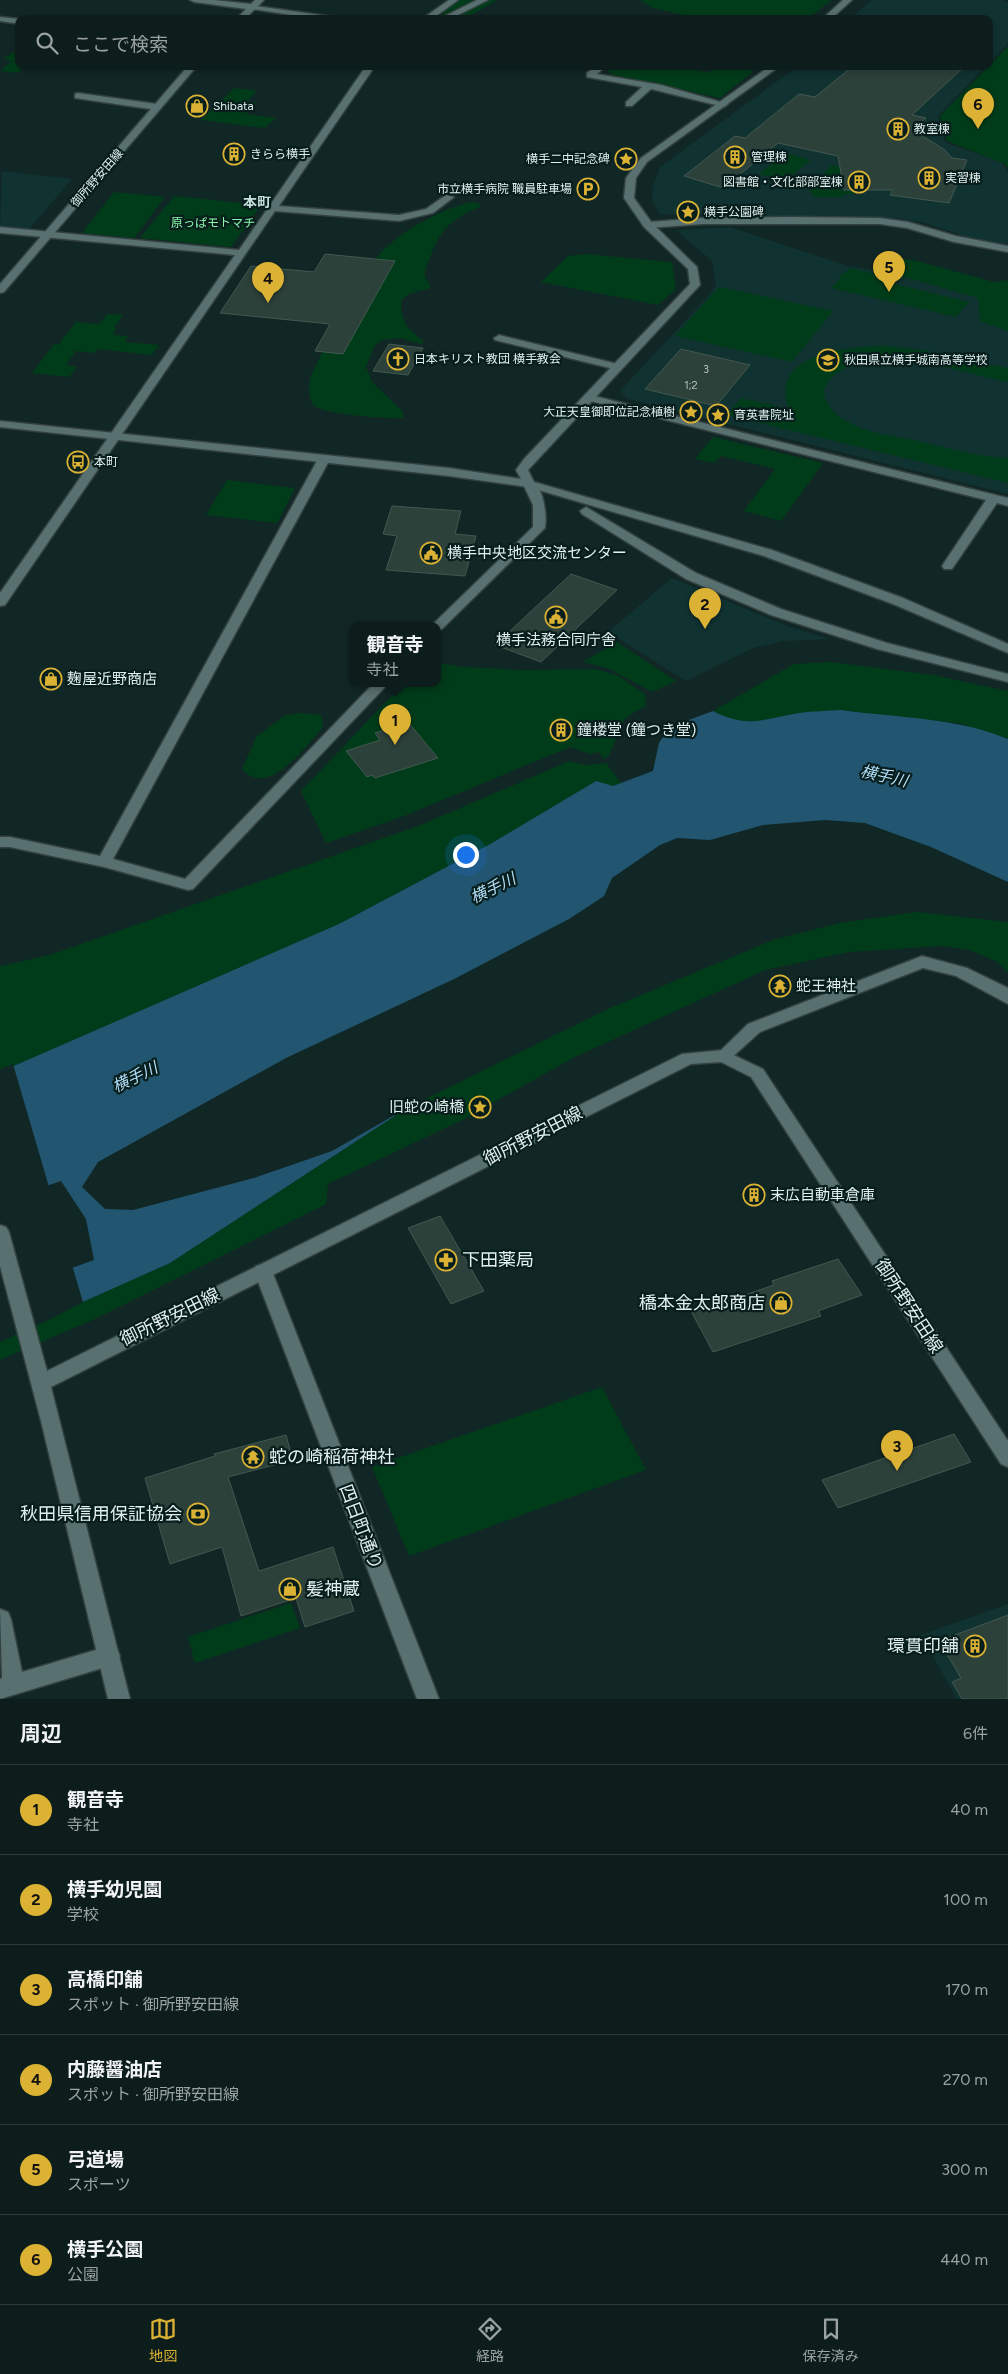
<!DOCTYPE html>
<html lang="ja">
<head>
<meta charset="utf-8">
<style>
	:root { --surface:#0d1d1c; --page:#1b2a29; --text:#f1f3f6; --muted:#9aa2a3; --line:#2d3b3b; --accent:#dbb233 }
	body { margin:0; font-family:Figtree,"Noto Sans JP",sans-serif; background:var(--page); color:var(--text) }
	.you { position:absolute; left:465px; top:854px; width:18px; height:18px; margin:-12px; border:4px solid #fff; border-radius:50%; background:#1a73e8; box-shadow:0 0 0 8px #1a73e833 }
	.badge { display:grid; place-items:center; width:32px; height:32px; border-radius:50%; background:var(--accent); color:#111; font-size:16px; font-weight:700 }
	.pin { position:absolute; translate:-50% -41px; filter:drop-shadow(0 1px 2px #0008) }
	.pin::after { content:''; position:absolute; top:26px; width:18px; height:15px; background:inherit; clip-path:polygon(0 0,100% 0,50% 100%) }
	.popup { position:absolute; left:349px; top:622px; width:92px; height:65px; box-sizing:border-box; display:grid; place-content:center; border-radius:10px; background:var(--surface); filter:drop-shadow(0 1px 4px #0005); font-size:16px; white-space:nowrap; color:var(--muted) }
	.popup b { font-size:19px; color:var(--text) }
	.popup::after { content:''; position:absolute; left:50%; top:100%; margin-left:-10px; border:10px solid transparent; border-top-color:var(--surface) }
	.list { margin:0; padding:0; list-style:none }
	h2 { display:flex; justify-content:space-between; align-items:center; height:65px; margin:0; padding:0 20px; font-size:21px }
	h2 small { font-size:16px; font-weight:400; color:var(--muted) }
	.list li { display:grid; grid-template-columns:32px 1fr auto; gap:15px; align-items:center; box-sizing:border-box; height:90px; padding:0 20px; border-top:1px solid var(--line) }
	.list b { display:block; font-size:19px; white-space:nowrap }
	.list p { margin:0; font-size:16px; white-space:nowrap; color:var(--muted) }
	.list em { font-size:16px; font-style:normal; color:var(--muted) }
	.icon { flex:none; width:28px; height:28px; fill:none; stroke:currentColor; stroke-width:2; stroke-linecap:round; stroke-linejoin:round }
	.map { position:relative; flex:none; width:1008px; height:1699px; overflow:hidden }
	.search { position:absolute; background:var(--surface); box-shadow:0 2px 8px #0003; left:15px; right:15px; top:15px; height:55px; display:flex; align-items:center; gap:12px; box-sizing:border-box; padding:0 18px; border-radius:10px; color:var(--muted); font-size:19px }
	.sheet { height:605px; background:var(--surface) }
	nav { display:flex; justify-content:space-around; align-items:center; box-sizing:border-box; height:70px; border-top:1px solid var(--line); background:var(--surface); font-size:14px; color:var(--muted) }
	nav a { display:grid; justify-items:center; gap:2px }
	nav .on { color:var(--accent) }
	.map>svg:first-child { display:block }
	.built { fill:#103231 }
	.green { fill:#003c1a }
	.water { fill:#225670 }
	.pier { fill:#112726 }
	.building { fill:#2c413a; stroke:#425850 }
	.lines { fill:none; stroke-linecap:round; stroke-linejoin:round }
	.street-casing { stroke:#324140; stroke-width:3 }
	.secondary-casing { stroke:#324140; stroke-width:3 }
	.street { fill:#58706f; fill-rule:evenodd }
	.secondary { fill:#58706f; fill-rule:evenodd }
	.labels { text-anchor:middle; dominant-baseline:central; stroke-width:4.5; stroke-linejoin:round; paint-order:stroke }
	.far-number-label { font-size:11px; fill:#b4c4c1 }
	.far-poi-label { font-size:12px; fill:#e1efee; stroke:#071e1d; text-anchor:start }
	.far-street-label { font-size:12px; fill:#e1efee; stroke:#071e1d }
	.far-park-label { font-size:12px; fill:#8af6a9; stroke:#071e1d }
	.far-neighbourhood-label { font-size:14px; font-weight:bold; fill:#c4dfdd; stroke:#071e1d }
	.poi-label { font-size:15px; fill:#e1efee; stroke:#071e1d; text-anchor:start }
	.water-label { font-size:16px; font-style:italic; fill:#b3dff9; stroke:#071e1d }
	.near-street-label { font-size:18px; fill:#e1efee; stroke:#071e1d }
	.near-poi-label { font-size:18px; fill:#e1efee; stroke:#071e1d; text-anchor:start }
</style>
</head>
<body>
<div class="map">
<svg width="1008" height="1699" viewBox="0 0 1008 1699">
	<rect width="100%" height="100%" fill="#112726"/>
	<path class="built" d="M872 0H1002L1008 3V43L989 63V19H849Z
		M798 66H986L938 116 945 142 1002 163 1008 173V245L964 236 922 222 895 218 660 214 652 201 653 186 660 167Z
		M2 171 72 179 29 229 0 227Z
		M730 227 848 266 1008 291V494L628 399 620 391 712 292 716 284 712 261 676 230Z
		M672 578 790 627 831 639 783 641 753 648 686 681 608 632Z
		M1008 1604V1699H957L921 1635Z"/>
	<path class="green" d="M458 0H496C482 10 455 27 439 12Z
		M640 0H831L808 19H701L653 8Z
		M1008 46V169L1005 164 947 141 940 116Z
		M19 48V66H40L36 69 25 68 17 73 0 71 12 61 4 59Z
		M612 66H678L706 72 724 67 750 68 752 72 720 98 613 75 608 72Z
		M234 88 257 91 247 101 257 103 246 114 276 118 265 128 201 120Z
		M785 153 811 160 786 180 759 174Z
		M832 165 841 167 839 178 841 191H855L854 194H844L842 197H813L809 188Z
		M114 192 165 197 134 238 82 233Z
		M174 196 261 205 231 247 140 238Z
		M474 202 480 204V207C454 217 441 228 431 255 429 261 425 267 425 274 425 279 430 283 431 288L409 294 401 301 402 314 406 326 424 342 421 344 400 338 382 340 374 347 366 367 372 382 403 412V418C389 419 324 415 314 405 307 398 309 385 311 376 313 370 317 365 319 359 333 328 349 292 370 266 377 256 387 246 396 239 413 225 453 204 474 202Z
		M584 254 672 262 676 289 658 305 541 282 568 256Z
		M885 258 913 260 994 282 1008 280V331L980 321 978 298 887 272 881 265Z
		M851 268 894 279 891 283 969 302 956 317 831 288 841 278 838 277Z
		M719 287H720L833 311 792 362 675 336Z
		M107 314 123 315 114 328H117L113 335 128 336 125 342 159 345 152 355 98 349 95 353 76 351 66 365 77 367 69 377 32 373 54 344 58 345 76 322 99 324Z
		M885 346 923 350 1008 368V382C969 374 928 360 888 360 870 360 844 364 831 378 814 395 832 413 848 422 868 433 893 436 914 440 945 447 976 457 1008 458V483L727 415 741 398 789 409C767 354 849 346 885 346Z
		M713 437 823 463 781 521 744 511 775 469 721 456 714 463 695 459Z
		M227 480 295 488 277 523 206 515Z
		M617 642 676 681 652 692 610 669 583 662Z
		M831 662 933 675 1008 691V739L958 723 894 717 841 710 800 713 756 722 732 720 713 711 794 664Z
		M438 663 462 667 523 670 595 669 617 675 645 694 646 706C637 711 626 715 621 725 615 738 615 750 604 760L599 752 590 754 570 747 404 816 326 843 301 791 403 684H438Z
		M299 713 321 715 323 727C306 747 268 799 242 769L257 736 284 716Z
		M569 761 586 765 606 763 621 783 613 786 596 781 492 843 339 924 0 1072V966L50 955 421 825Z
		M917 912 1008 922V973L996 961 969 950 941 946 849 952 765 970 575 1057 462 1120 328 1184 326 1204 97 1318 0 1360V1339L170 1263 407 1108 610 1008 773 940 840 923Z
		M602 1387 646 1470 409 1556 372 1467Z
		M291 1603 300 1628 195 1663 188 1637Z"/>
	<path class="water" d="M841 710C897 718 955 717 1008 739V882L931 847 865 823 825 820 763 825 710 840 677 838 660 845 612 878 604 896 569 919 454 979 286 1058 98 1162 82 1187 105 1209 133 1210 254 1178 332 1151 407 1108 170 1263 0 1339V1294L94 1260 86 1219 61 1181 0 1202V1072L339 924 492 843 596 781 613 786 653 771 659 743 670 727 713 711C748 729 763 719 799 713 813 711 827 711 841 710Z"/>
	<path class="pier" d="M13 1064 49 1187 0 1204V1069Z
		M72 1265 83 1302 55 1317 0 1342V1291Z"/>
	<path class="building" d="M853 66H965L912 115 926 118 918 125 922 126 916 132 945 150 952 158 967 160 949 203 890 195 893 190H844L838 156 778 143 726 186 720 187 684 176 735 136 745 138 799 94 815 97Z
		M325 254 395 261 343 354 315 351 330 324 220 313 251 266 314 272Z
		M389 344 423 348 408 375 373 371Z
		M681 349 750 365 716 406 645 389Z
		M392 506 461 511 455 534 476 536 465 576 386 570 397 536 383 534Z
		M571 574 617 590 541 662 495 645Z
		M408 722 438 758 375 778 372 775 367 777 346 751 380 740 375 733Z
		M440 1216 484 1291 451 1304 408 1228Z
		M838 1259 862 1295 818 1311 821 1316 713 1352 692 1313 774 1285 772 1281Z
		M954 1434 971 1462 838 1508 822 1480Z
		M286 1435 293 1460 228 1477 259 1571 333 1547 354 1611 305 1627 296 1598 241 1616 222 1547 170 1564 145 1478 215 1456 214 1454Z
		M1008 1615V1699H962L952 1682 961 1678 939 1641Z"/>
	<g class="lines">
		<g class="street-casing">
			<path id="street" d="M449 0H458L432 19H422Z
				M477 0H488L450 19 441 18Z
				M249 5 335 17 339 19H316L252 9H249Z
				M0 17 19 19V24L0 21Z
				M366 66H375L279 206 399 215 426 209 446 195 454 197 433 213 399 221 275 211 5 605 0 606V593L235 255 0 233V227L239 250Z
				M596 66H606L597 74 661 85 728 104 724 107 651 89 632 106H626V102L642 87 587 77V73Z
				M78 93 157 104 161 107 157 110 75 98V94Z
				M791 217 880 218 908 222 956 236 1008 246V252L954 242 907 228 880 224H703L648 228 643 225 648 222 703 218Z
				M499 335 622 365 624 367 618 370 495 340 494 338Z
				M590 395 1008 498V506L997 503 952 569H944L942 566 986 500 586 400 584 398Z
				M324 455 330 459 113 859 185 879 373 684H387L385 687 193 889 188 890 104 867 10 847H0V837H10L100 856 318 459Z
				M529 480C544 484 547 515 545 528L442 629 438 630V626H431L533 527V505L523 484Z
				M586 507 696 573 781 609 887 643 1008 674V682L877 649 771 615 686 579 582 514 580 511Z
				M922 956 967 968 1008 988V1004L956 976 923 968 760 1032 729 1060 723 1062 717 1060 715 1056 748 1024Z
				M263 1264 270 1266 272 1271 439 1699H417L254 1271 256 1266Z
				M0 1609 8 1612 11 1619 22 1672 109 1646 117 1649 120 1656 117 1663 109 1666 0 1699V1679L2 1678Z"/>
		</g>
		<g class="secondary-casing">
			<path id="secondary" d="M190 0H214L251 4 255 0H264L245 19H236L246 9 194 2Z
				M843 0H852L831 19H822Z
				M188 66H197L4 292 0 293V284Z
				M770 66H780L647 162 636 178 634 198 652 223 697 267 700 285 528 470 534 482 772 550 903 598 1008 644V653L893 604 764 556 528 487 449 476 0 427V421L449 468 521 479 516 470 524 459 690 284 688 269 644 227 624 198 626 178 641 158Z
				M723 1050 763 1069 1008 1441V1467L1001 1464 751 1077 721 1062 691 1064 51 1387 130 1699H108L41 1421 0 1266V1225L6 1227 9 1232 47 1371 682 1054Z"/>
		</g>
		<use href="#street" class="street"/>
		<use href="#secondary" class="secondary"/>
	</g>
	<defs>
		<g id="shop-ring" transform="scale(1.125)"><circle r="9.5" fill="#071e1d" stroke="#dbb233" stroke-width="1.5"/><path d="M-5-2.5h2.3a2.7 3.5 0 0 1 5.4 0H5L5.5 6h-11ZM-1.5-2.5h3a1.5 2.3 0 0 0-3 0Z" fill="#dbb233"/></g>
		<g id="building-ring" transform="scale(1.125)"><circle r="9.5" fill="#071e1d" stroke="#dbb233" stroke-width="1.5"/><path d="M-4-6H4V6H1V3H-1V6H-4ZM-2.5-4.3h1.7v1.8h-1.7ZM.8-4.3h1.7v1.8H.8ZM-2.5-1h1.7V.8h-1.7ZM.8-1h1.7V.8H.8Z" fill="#dbb233"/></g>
		<g id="sight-ring" transform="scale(1.125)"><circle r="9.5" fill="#071e1d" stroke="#dbb233" stroke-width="1.5"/><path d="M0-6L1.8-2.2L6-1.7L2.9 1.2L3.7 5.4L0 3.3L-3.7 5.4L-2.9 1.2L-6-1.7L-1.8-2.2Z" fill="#dbb233"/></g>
		<g id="parking-ring" transform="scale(1.125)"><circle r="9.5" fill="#071e1d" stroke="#dbb233" stroke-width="1.5"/><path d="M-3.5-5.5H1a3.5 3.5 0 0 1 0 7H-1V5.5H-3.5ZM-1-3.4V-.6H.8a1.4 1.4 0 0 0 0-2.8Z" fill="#dbb233"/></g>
		<g id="church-ring" transform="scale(1.125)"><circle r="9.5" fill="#071e1d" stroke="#dbb233" stroke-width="1.5"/><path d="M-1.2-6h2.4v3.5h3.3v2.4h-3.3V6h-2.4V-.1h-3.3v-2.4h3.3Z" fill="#dbb233"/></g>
		<g id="school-ring" transform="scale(1.125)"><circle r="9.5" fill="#071e1d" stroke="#dbb233" stroke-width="1.5"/><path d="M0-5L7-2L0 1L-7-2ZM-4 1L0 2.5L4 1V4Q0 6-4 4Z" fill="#dbb233"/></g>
		<g id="bus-ring" transform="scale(1.125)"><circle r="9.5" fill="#071e1d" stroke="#dbb233" stroke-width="1.5"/><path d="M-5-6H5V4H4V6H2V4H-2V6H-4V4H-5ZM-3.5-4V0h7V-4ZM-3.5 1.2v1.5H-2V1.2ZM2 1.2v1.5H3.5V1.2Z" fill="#dbb233"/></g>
		<g id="civic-ring" transform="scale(1.125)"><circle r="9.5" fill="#071e1d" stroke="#dbb233" stroke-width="1.5"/><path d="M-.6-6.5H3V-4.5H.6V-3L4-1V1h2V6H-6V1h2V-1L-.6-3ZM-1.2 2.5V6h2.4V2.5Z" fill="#dbb233"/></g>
		<g id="temple-ring" transform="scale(1.125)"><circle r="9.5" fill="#071e1d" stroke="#dbb233" stroke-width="1.5"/><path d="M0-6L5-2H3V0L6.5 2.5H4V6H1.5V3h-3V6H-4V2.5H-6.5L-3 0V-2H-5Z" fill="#dbb233"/></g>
		<g id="pharmacy-ring" transform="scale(1.125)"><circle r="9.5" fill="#071e1d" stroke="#dbb233" stroke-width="1.5"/><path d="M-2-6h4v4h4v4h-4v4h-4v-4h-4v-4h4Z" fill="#dbb233"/></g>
		<g id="bank-ring" transform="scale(1.125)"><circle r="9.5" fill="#071e1d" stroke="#dbb233" stroke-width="1.5"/><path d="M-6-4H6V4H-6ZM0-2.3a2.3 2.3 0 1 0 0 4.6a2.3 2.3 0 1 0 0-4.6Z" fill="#dbb233"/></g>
	</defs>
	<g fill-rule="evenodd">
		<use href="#shop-ring" x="197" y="106"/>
		<use href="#building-ring" x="898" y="129"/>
		<use href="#building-ring" x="234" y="154"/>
		<use href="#building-ring" x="735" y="157"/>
		<use href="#sight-ring" x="626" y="159"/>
		<use href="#building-ring" x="929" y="178"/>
		<use href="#building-ring" x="859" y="182"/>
		<use href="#parking-ring" x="588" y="189"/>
		<use href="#sight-ring" x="688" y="212"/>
		<use href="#church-ring" x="398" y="359"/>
		<use href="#school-ring" x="828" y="360"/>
		<use href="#sight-ring" x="691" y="412"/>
		<use href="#sight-ring" x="718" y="415"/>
		<use href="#bus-ring" x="78" y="462"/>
		<use href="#civic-ring" x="431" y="553"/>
		<use href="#civic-ring" x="556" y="617"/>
		<use href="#shop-ring" x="51" y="679"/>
		<use href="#building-ring" x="561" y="730"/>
		<use href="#temple-ring" x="780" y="986"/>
		<use href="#sight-ring" x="480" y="1107"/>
		<use href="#building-ring" x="754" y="1195"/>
		<use href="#pharmacy-ring" x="446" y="1260"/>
		<use href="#shop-ring" x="781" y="1303"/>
		<use href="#temple-ring" x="253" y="1457"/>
		<use href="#bank-ring" x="198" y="1514"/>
		<use href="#shop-ring" x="290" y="1589"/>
		<use href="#building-ring" x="975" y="1646"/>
	</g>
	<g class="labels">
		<g class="far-number-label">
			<text x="706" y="369">3</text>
			<text x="691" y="385">1;2</text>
		</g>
		<g class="far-poi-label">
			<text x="213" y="106">Shibata</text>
			<text x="914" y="129">教室棟</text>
			<text x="250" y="154">きらら横手</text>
			<text x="751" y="157">管理棟</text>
			<text x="610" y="159" text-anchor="end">横手二中記念碑</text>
			<text x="945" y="178">実習棟</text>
			<text x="843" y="182" text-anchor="end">図書館・文化部部室棟</text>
			<text x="572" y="189" text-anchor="end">市立横手病院 職員駐車場</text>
			<text x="704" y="212">横手公園碑</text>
			<text x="414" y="359">日本キリスト教団 横手教会</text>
			<text x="844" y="360">秋田県立横手城南高等学校</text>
			<text x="675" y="412" text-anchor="end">大正天皇御即位記念植樹</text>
			<text x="734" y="415">育英書院址</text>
			<text x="94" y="462">本町</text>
		</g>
		<g class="far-street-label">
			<text transform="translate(97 178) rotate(-49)">御所野安田線</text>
		</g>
		<g class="far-park-label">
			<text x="213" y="223">原っぱモトマチ</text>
		</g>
		<g class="far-neighbourhood-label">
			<text x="257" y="202">本町</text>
		</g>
		<g class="poi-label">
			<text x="447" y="553">横手中央地区交流センター</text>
			<text x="556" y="640" text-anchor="middle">横手法務合同庁舎</text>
			<text x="67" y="679">麹屋近野商店</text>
			<text x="577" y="730">鐘楼堂 (鐘つき堂)</text>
			<text x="796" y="986">蛇王神社</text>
			<text x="464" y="1107" text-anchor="end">旧蛇の崎橋</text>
			<text x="770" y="1195">末広自動車倉庫</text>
		</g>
		<g class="water-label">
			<text transform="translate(884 776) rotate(13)">横手川</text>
			<text transform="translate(493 888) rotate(-26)">横手川</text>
			<text transform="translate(135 1077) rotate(-26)">横手川</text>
		</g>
		<g class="near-street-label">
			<text transform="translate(533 1136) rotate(-27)">御所野安田線</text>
			<text transform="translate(909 1306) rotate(57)">御所野安田線</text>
			<text transform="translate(170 1317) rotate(-26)">御所野安田線</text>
			<text transform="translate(361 1527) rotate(69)">四日町通り</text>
		</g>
		<g class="near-poi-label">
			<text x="462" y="1260">下田薬局</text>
			<text x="765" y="1303" text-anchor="end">橋本金太郎商店</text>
			<text x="269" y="1457">蛇の崎稲荷神社</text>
			<text x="182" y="1514" text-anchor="end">秋田県信用保証協会</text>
			<text x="306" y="1589">髪神蔵</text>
			<text x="959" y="1646" text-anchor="end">環貫印舗</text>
		</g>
	</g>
</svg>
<div class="you"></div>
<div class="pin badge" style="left:395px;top:745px">1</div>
<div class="popup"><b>観音寺</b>寺社</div>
<div class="pin badge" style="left:705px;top:629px">2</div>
<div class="pin badge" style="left:897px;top:1471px">3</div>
<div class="pin badge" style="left:268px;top:303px">4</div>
<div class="pin badge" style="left:889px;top:292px">5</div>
<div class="pin badge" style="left:978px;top:129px">6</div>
<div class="search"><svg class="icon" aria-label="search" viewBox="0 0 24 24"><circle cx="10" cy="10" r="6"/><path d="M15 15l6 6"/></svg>ここで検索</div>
</div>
<section class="sheet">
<h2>周辺<small>6件</small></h2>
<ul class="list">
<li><span class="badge">1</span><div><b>観音寺</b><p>寺社</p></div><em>40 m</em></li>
<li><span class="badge">2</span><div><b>横手幼児園</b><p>学校</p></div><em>100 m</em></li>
<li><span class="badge">3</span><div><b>高橋印舗</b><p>スポット · 御所野安田線</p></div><em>170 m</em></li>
<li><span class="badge">4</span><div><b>内藤醤油店</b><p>スポット · 御所野安田線</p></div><em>270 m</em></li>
<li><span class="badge">5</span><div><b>弓道場</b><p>スポーツ</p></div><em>300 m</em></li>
<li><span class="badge">6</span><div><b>横手公園</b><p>公園</p></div><em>440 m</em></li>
</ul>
</section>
<nav>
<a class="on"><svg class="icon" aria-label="map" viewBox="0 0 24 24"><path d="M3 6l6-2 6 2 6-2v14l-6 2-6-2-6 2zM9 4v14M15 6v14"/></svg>地図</a>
<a><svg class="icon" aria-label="directions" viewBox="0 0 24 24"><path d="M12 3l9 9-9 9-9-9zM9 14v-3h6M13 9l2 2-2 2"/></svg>経路</a>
<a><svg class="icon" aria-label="saved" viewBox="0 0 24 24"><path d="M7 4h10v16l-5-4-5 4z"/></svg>保存済み</a>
</nav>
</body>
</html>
